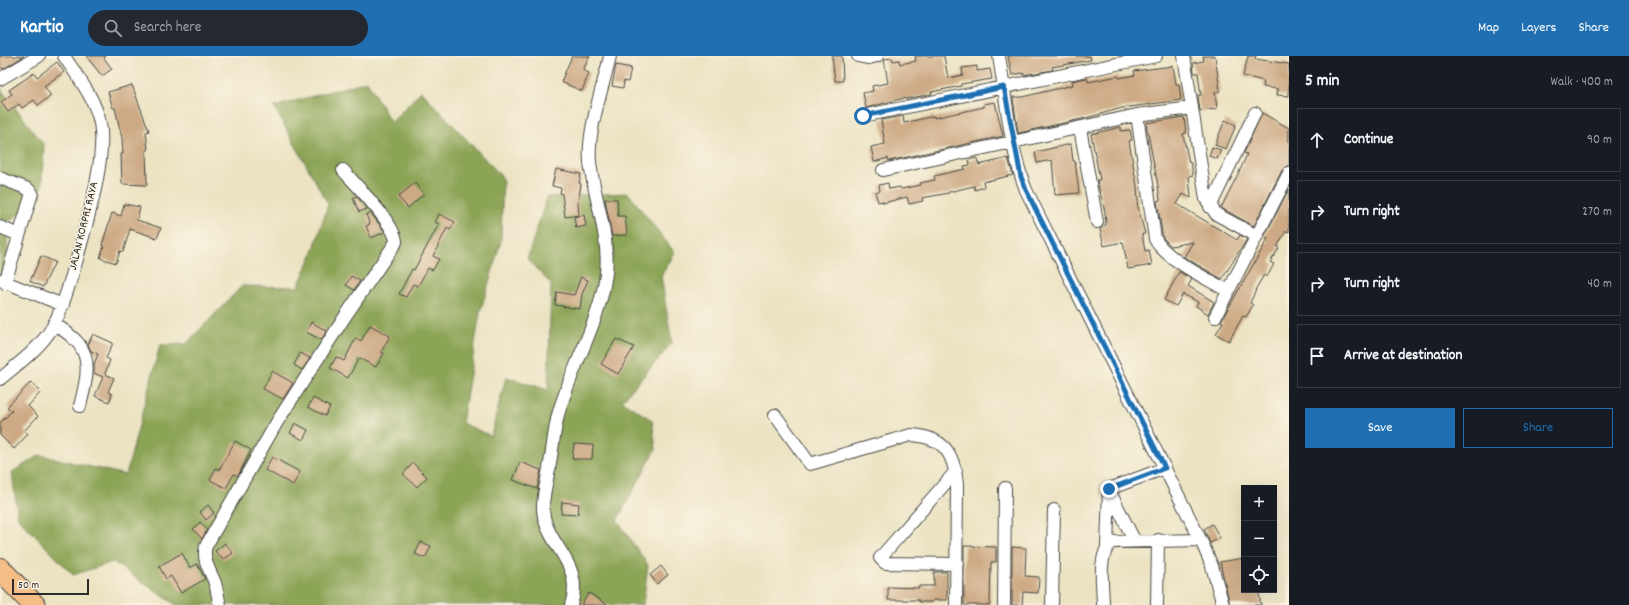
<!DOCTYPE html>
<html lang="en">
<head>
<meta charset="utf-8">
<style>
	:root { --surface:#171b24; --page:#242831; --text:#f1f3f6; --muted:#9ea1a6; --line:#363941; --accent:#1f6fb2 }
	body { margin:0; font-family:Dekko,sans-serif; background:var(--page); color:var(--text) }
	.controls { position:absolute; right:12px; bottom:12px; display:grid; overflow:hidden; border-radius:0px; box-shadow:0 4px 16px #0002 }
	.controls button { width:36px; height:36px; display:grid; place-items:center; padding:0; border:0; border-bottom:1px solid var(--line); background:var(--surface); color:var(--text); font:20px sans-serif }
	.scale { position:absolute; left:12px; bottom:10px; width:77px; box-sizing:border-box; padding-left:4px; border:2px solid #2b2b2b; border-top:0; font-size:11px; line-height:14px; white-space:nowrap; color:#2b2b2b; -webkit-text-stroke:3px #fcf5e5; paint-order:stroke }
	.stop { position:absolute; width:12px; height:12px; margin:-9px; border:3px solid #1f6fb2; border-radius:50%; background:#fff }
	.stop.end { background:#1f6fb2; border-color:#fff; box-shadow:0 1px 4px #0008 }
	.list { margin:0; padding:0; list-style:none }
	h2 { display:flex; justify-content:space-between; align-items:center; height:52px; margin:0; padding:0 16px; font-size:17px }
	h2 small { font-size:13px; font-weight:400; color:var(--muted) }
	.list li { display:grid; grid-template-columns:26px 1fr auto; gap:12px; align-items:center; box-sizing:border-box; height:64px; margin:0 8px 8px; padding:0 8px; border:1px solid var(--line); border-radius:0px }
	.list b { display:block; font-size:15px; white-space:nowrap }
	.list em { font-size:13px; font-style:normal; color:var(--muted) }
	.actions { display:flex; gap:8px; padding:12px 16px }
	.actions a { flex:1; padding:9px 0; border:1px solid var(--accent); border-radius:0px; text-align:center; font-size:14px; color:var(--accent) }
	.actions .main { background:var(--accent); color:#fff }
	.icon { flex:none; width:22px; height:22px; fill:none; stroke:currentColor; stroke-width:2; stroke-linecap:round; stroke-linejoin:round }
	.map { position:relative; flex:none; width:1289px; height:549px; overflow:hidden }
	header { display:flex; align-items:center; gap:24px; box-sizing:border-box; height:56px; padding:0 20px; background:var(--accent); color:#fff }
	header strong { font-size:19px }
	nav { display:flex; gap:22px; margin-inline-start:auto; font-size:14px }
	.search { width:280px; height:36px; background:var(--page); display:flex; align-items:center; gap:10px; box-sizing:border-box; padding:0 14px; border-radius:22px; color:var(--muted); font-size:15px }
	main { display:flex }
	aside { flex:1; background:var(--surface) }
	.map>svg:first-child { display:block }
	.forest { fill:#8ca456; stroke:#5c6840 }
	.building { fill:#cdaa85 }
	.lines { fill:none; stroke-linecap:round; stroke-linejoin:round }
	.street-casing { stroke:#484742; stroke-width:14 }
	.highway-casing { stroke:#484742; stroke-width:24 }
	.street { stroke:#fff; stroke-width:12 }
	.highway { stroke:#f6be87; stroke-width:22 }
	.route { stroke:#1f6fb2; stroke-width:5 }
	.labels { text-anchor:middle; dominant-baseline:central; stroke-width:3; stroke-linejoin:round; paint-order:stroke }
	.street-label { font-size:12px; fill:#2b2b2b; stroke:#fcf5e5 }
</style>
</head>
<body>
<header>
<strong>Kartio</strong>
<div class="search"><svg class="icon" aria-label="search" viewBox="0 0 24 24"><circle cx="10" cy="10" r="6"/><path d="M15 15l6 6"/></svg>Search here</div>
<nav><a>Map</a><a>Layers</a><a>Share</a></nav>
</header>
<main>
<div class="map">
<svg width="1289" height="549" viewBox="0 0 1289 549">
	<rect width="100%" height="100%" fill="#fcf5e5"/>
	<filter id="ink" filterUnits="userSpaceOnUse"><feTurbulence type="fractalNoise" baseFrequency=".025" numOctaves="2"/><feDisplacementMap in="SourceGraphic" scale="8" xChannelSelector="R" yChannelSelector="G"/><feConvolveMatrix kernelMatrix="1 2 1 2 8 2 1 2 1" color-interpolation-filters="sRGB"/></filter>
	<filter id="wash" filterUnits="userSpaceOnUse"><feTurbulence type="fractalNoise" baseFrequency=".012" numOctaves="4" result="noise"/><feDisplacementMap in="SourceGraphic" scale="16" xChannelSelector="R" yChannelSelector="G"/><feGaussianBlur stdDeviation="0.9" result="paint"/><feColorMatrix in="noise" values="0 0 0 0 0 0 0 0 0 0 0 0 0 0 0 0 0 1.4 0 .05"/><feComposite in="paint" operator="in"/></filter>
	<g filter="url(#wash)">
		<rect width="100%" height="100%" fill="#ebe3c2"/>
		<path class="forest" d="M367 25 391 67 421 35 503 122 501 185 480 257 462 367 491 380 506 321 548 334 551 228 527 203 547 141 628 137 675 197 661 220 672 287 622 345 652 364 656 393 617 464 648 509 643 549H176L113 506 73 519 18 462 12 416 40 399 126 419 160 289 186 288 242 230 298 231 313 196 328 148 274 51Z
			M0 32 44 89 41 141 7 167V217L0 225Z"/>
		<g id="blocks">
			<path class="building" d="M0 0H24L3 13 0 10Z
				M86 0H106L104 2 112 13 102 20Z
				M572 0H590L583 14 589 17 582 35 561 26Z
				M832 0H842L843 25H835Z
				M915 0H944L948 22 963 19 962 12 977 10V15L990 13 992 23 961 28V30L931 36 932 38 905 43 904 42 866 52 863 37 873 35 872 30 888 27 884 3 892 2 893 5 899 4 900 8 916 5Z
				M1008 0H1090L1091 4 1052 11 1053 14 1024 19 1023 17 1012 19Z
				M1203 0H1215L1220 35 1215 36 1217 53 1200 55 1198 39H1201L1198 17H1194L1193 7 1204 5Z
				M1248 0H1256L1255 3 1289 8V40L1277 39 1278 33 1263 31 1264 25 1243 20Z
				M57 6 64 16 44 30 51 40 38 49 34 44 22 52 19 48 8 56 1 46 12 38 9 34 34 17 37 21Z
				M616 9 631 12 628 26 624 25 623 32 612 30Z
				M1173 10 1176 28H1179L1181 44 1122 52 1086 62 1018 77 1013 41H1022L1073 29 1072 25 1087 22 1088 26 1118 20 1119 22 1135 19 1134 15Z
				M132 29 149 75 146 76 148 94H146L147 129 122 128 121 98H123L122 82 115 52H113L108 36Z
				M995 46 1003 80 889 105 888 102 874 106 871 91 885 88 881 64 903 60 904 67 934 60V62L984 51V48Z
				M1262 57 1289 72V110L1282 114 1254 170 1221 152 1242 110 1247 98 1244 97Z
				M1184 61 1186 77 1183 78 1189 107H1191L1193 119 1189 120 1191 142 1183 138 1177 148 1237 184 1240 179 1247 183 1222 223 1184 201 1193 186 1171 190 1163 182 1157 145 1160 144 1158 130 1146 67Z
				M1225 64 1236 69 1226 93 1215 89Z
				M1121 71V75L1130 74 1132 84 1129 85 1137 131 1138 146 1137 147 1145 178H1142L1145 195 1149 194 1152 209 1128 213 1123 186 1104 190 1100 173 1106 169 1105 156 1097 124H1100L1091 78Z
				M1071 88 1073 105H1075L1079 137 1055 139 1052 104 1037 107 1035 96Z
				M1212 91 1221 94 1217 103 1209 100Z
				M977 102 979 109 1008 102 1013 119 983 126 984 131 975 134 974 130 949 136V137L922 142 923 145 909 148 907 141 883 147V145L878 146 875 136 880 135 879 129 888 127 889 133 900 131 901 133 921 129 920 127 935 124 934 120 965 113 964 110 970 109 969 104Z
				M556 113 581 118 579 127 581 128 578 147 579 159 565 161 562 138 560 137 561 132 552 130Z
				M415 127 424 138 408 152 398 141Z
				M1289 133V176L1286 175 1277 191 1279 192 1270 206 1274 208 1267 221 1264 219 1255 234H1256L1250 247 1253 249 1246 261 1243 260 1229 285 1216 278 1223 266 1221 265 1268 183 1264 181Z
				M357 140 359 143 367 153 359 156 353 142Z
				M605 143H617L618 160H625L627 179 612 180Z
				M124 148 140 151 137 164 161 172 157 182 130 173 123 196 120 195 116 207 100 202 104 190 102 189 112 157 121 160Z
				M371 157 385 176 371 182 366 170 370 168 366 159Z
				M439 158 455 166 450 174 447 172 433 200 439 203 433 214 428 212 418 230 413 228 406 241 399 238 412 213 414 214 439 168 435 166Z
				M584 159 586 170 576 172 574 161Z
				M41 200 55 206 43 231 30 225Z
				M1179 216 1192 223 1188 230 1214 246 1208 258 1196 250 1198 246 1183 238 1176 250 1164 244Z
				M351 220 360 225 354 234 346 229Z
				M581 221 588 224 582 238 580 253 555 249 557 236 574 239Z
				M311 266 327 275 321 284 306 276Z
				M370 269 390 280 381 296 384 297 376 311 359 302 348 322 330 312 336 301 344 305 356 282 361 285Z
				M93 278 113 287 106 302 110 304 105 318 114 322 108 336 112 338 109 346 95 340 103 321 94 317V308L98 298 91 295 88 289Z
				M616 283 634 291 618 318 601 308Z
				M300 297 310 302 302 314 294 309Z
				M272 315 293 327 283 343 263 333Z
				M31 326 41 336 28 350 38 360 24 375 28 378 14 393 0 379V367L12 355 7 351Z
				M313 342 330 351 325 360 308 351Z
				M295 367 308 374 303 384 290 377Z
				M235 385 251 394 238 420 234 418 226 432 210 424 216 412 219 414Z
				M574 388 593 389 592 403H572Z
				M272 401 300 416 293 429 265 414Z
				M520 406 541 414 537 433 513 424Z
				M413 407 427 421 417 431 403 418Z
				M562 446 579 448 578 459 561 458Z
				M208 449 214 457 206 464 200 456Z
				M200 466 207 474 202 483 193 473Z
				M1212 468 1220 482 1210 487 1204 473Z
				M421 486 431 490 425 502 415 498Z
				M225 487 233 497 223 504 215 495Z
				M964 490 996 491V506H991L990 549H964Z
				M1012 491 1026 492 1025 520 1039 521 1038 537 1023 536 1022 549H1012Z
				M182 497 190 512 197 508 205 523 181 537 171 520 166 523 159 510Z
				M1244 502V534H1258L1261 549H1230L1220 506Z
				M661 510 668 519 657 528 650 519Z
				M934 516H947V544H933V546H919V544H888V531L919 532V530H934Z
				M589 537 608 549H581Z"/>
		</g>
	</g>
	<g filter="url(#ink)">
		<use href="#blocks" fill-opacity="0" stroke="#484742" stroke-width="1"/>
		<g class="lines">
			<g class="street-casing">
				<path id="street" d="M858 0 869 2 877 0
					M999 0C1006 43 1010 93 1026 134L1203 489 1212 510 1223 549
					M1184 0 1206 143 1216 158 1257 180
					M0 23 39 0
					M1137 59 1155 183C1165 203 1208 223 1228 235
					M863 60 1156 0
					M1080 72 1097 166
					M883 114 1137 59 1192 52
					M0 122 28 133 32 137 5 227
					M1210 151 1255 57
					M0 171 19 179
					M0 224 63 249
					M1215 261 1289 117
					M54 267C64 275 78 283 83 295 91 311 84 333 80 350
					M0 323C18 308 39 293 52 272 63 253 68 231 75 210 85 172 107 104 100 67 95 42 77 20 64 0
					M775 359 810 408 911 379C944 381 954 397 957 428L956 549
					M956 415 880 502 885 507 957 508
					M1109 434 1134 484
					M1107 491 1109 433 1165 412
					M220 549C218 542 217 534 215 527 210 514 202 504 206 490L277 366 346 259 396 186C396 169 355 128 343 114
					M571 549C586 505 541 488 543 448 544 435 548 420 550 407 553 391 554 375 558 359 571 311 600 267 606 217 610 180 594 142 590 106 587 74 603 32 610 0
					M1004 549 1005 432
					M1052 549 1054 454
					M1103 549C1103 530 1097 502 1111 486L1200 484
					M1157 549 1158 484"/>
			</g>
			<g class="highway-casing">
				<path id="highway" d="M0 513 34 549"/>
			</g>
			<use href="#street" class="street"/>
			<use href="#highway" class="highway"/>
		</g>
	</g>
	<g class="lines" filter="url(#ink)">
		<path class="route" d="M863 60 1004 31 1021 121 1026 134 1165 412 1109 433"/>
	</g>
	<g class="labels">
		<g class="street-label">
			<text transform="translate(84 170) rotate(-76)">JALAN KORPRI RAYA</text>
		</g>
	</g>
</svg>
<div class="controls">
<button>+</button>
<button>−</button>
<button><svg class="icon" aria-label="locate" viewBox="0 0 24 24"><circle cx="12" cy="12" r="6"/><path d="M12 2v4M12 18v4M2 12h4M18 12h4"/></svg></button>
</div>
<div class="scale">50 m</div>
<div class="stop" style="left:863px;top:60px"></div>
<div class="stop end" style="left:1109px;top:433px"></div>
</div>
<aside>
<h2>5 min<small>Walk · 400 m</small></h2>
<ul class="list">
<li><svg class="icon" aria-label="ahead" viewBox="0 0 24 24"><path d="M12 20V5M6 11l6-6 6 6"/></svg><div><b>Continue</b></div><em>90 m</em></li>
<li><svg class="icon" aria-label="right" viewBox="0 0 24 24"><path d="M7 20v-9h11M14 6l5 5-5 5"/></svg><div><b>Turn right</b></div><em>270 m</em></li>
<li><svg class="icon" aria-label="right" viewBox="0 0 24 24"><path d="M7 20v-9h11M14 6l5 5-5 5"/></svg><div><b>Turn right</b></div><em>40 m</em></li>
<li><svg class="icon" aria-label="arrive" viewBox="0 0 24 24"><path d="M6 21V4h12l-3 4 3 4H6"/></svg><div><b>Arrive at destination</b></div></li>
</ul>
<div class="actions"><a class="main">Save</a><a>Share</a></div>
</aside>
</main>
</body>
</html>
